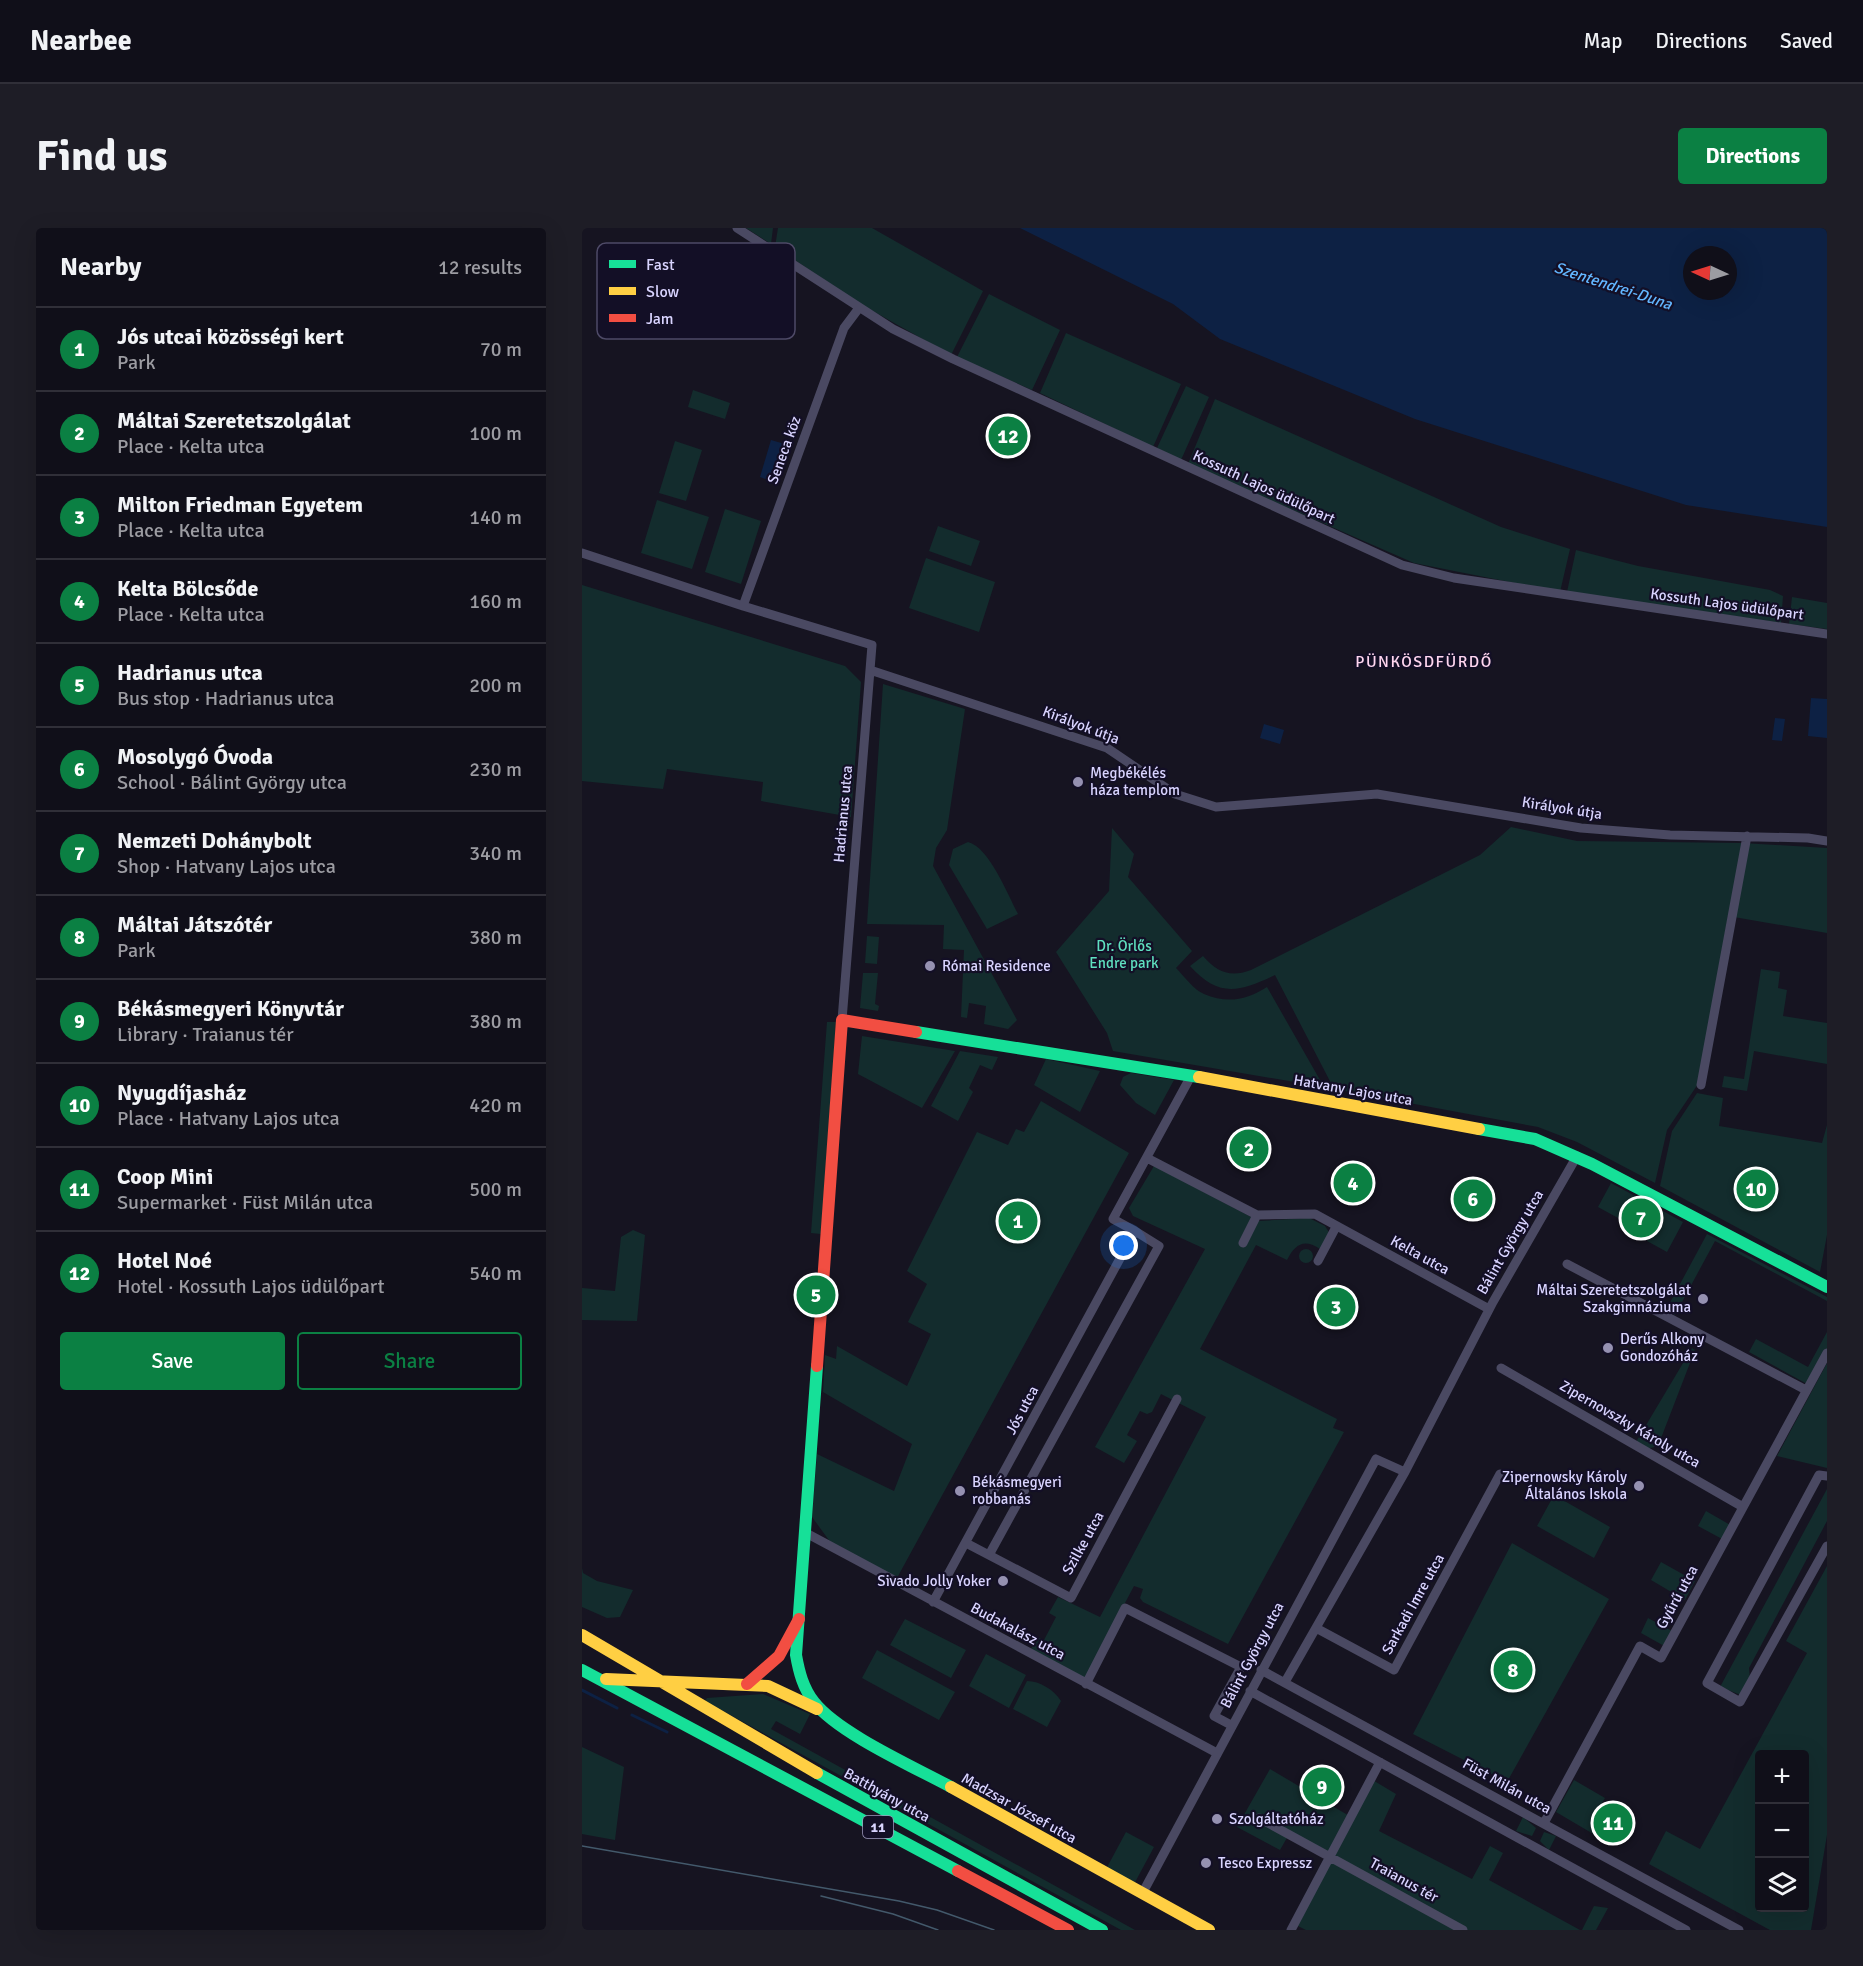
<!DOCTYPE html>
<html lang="en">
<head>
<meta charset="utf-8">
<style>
	:root { --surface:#100f19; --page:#1e1d26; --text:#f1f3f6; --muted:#9c9ca2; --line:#302f38; --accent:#0b8043 }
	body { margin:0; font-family:Signika,sans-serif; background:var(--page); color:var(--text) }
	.controls { position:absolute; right:18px; bottom:18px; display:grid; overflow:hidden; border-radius:6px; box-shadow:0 6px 24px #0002 }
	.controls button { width:54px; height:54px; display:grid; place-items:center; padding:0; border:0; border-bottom:2px solid var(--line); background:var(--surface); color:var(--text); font:30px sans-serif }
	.compass { position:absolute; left:1101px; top:18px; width:54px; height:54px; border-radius:50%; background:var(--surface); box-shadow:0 6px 24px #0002; rotate:274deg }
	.you { position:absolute; left:542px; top:1018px; width:21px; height:21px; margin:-15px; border:4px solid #fff; border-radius:50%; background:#1a73e8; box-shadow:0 0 0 9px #1a73e833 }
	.badge { display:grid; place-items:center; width:39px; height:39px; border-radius:50%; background:var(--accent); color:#fff; font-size:20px; font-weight:700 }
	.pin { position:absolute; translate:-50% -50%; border:3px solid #fff; box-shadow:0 2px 6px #0006 }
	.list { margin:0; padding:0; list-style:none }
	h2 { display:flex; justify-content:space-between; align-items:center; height:78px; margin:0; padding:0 24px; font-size:26px }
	h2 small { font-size:20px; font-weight:400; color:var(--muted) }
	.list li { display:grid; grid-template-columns:39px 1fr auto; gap:18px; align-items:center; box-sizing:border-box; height:84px; padding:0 24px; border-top:2px solid var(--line) }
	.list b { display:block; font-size:22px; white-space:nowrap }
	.list p { margin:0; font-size:20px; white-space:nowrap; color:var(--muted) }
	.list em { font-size:20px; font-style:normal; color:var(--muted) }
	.actions { display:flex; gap:12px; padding:18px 24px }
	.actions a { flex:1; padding:14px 0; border:2px solid var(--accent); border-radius:6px; text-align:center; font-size:21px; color:var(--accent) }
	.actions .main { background:var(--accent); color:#fff }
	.icon { flex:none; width:33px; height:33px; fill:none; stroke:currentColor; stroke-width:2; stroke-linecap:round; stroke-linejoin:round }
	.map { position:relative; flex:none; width:1245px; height:1702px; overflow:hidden; border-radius:6px }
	header { display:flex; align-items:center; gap:36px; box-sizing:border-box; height:84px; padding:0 30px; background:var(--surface); border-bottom:2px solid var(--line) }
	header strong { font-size:28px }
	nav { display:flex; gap:33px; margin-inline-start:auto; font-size:21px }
	.intro { display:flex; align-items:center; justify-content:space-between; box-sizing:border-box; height:144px; padding:0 36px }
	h1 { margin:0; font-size:42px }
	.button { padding:15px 27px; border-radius:6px; background:var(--accent); color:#fff; font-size:21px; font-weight:700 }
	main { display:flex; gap:36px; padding:0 36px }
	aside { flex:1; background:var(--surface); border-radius:6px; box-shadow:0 6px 24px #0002 }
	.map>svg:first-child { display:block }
	.green { fill:#132c2d; fill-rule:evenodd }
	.water { fill:#0d2144; fill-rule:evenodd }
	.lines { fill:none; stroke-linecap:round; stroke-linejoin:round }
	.stream { stroke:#0d2144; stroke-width:3 }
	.street { stroke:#4a4962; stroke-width:9 }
	.fast { stroke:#16e098; stroke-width:12 }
	.slow { stroke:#ffcf43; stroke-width:12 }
	.jam { stroke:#f24e42; stroke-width:12 }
	.tram { stroke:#43596b; stroke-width:1.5 }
	.poi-dot { fill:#9591b1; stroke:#130f26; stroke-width:2 }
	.labels { text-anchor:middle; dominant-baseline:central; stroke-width:4.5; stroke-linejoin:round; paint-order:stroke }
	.shield { fill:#130f26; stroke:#9e99be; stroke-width:1.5 }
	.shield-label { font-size:14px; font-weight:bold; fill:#d9d4ff }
	.street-label { font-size:15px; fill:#d9d4ff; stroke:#130f26 }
	.poi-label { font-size:15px; fill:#d9d4ff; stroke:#130f26; text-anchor:start }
	.park-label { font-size:15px; fill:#5fe0c0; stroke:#130f26 }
	.water-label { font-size:16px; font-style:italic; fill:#62b6ff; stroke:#130f26 }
	.neighbourhood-label { font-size:16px; letter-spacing:1.5px; fill:#ffd6f0; stroke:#130f26 }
	.key { fill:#130f26; stroke:#4e4a67; stroke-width:1.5 }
	.key-label { font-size:16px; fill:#d9d4ff }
</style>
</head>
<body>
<header>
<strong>Nearbee</strong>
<nav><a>Map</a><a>Directions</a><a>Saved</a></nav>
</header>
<div class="intro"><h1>Find us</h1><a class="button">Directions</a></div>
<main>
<aside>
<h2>Nearby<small>12 results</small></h2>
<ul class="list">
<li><span class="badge">1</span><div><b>Jós utcai közösségi kert</b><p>Park</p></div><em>70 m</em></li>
<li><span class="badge">2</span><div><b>Máltai Szeretetszolgálat</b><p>Place · Kelta utca</p></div><em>100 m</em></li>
<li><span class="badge">3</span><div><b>Milton Friedman Egyetem</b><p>Place · Kelta utca</p></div><em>140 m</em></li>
<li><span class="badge">4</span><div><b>Kelta Bölcsőde</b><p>Place · Kelta utca</p></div><em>160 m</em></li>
<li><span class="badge">5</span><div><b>Hadrianus utca</b><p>Bus stop · Hadrianus utca</p></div><em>200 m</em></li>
<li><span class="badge">6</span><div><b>Mosolygó Óvoda</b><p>School · Bálint György utca</p></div><em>230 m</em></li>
<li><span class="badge">7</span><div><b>Nemzeti Dohánybolt</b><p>Shop · Hatvany Lajos utca</p></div><em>340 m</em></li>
<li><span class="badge">8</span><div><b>Máltai Játszótér</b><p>Park</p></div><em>380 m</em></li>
<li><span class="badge">9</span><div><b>Békásmegyeri Könyvtár</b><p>Library · Traianus tér</p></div><em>380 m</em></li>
<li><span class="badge">10</span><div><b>Nyugdíjasház</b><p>Place · Hatvany Lajos utca</p></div><em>420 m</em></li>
<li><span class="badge">11</span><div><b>Coop Mini</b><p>Supermarket · Füst Milán utca</p></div><em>500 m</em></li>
<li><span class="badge">12</span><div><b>Hotel Noé</b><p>Hotel · Kossuth Lajos üdülőpart</p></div><em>540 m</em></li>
</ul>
<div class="actions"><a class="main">Save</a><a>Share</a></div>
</aside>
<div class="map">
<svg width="1245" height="1702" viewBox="0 0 1245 1702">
	<rect width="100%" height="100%" fill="#161421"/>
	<path class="green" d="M164 0H191L189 16Z
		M196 0H290L401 63 369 127 282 78 193 19Z
		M407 66 478 102 450 162 375 129Z
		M484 105 599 156 571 219 458 165Z
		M604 158 627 169 599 232 575 220Z
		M111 162 148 175 143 191 106 179Z
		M633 171 919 299 988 321 978 364 832 335 606 236Z
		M93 213 120 222 104 273 77 265Z
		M75 272 127 289 110 341 59 325Z
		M143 281 179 293 159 356 123 344Z
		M356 298 398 313 389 338 347 323Z
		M994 322 1056 338 1188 362 1201 368 1199 395 985 364Z
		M344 330 413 354 397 404 327 380Z
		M0 357 263 438 279 454 269 589 179 573 181 554 85 541 81 561 0 553Z
		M1210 369 1245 375V401L1207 396Z
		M301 456 383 481 365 602 354 620 351 638 435 792 426 801 402 796 404 778 387 775 385 790 379 789 382 722 361 721 362 697 285 696Z
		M929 599 995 613 1160 615 1245 620V705L1146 688 1116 856 1085 902 1073 955 995 914 956 899 752 861 693 747C657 764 637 770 608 738L621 728C635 744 648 750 669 742L898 627Z
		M530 600 552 626 546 649 610 723 594 740C602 748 612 762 622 766 645 776 665 772 685 759L742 859 531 823 525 805 474 724 527 663Z
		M386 614C407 619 426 667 436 686L405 701 367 637 371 621Z
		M285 708 297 709 295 736 283 735Z
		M1179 741 1198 744 1196 760 1205 762 1201 788 1245 795V836L1172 823 1165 863 1140 859 1142 848 1162 851Z
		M281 745H296L293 776 297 778 296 783 278 780Z
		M245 794H254L239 1006 229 1005Z
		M280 808 373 823 340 880 276 846Z
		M378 823 416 829 410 842 398 837 387 860 391 864 376 893 349 878Z
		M464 831 518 843 498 884 452 857Z
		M549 845 592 852 573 887 554 875 538 857 541 849Z
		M1115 865 1141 870 1137 898 1240 915 1245 897V1007L1238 1044 1078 958 1090 903Z
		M459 873 547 925 315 1350 249 1315 230 1289 235 1226 312 1263 330 1216 241 1164 243 1127 254 1131 255 1118 325 1158 349 1106 326 1094 345 1056 325 1043 395 904 426 917 434 901 442 904Z
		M572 938 677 993 727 990 743 998 748 1006 738 1021C722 1010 713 1016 705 1032L674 1017 618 1121 755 1191 751 1200 762 1204 646 1416 561 1374 558 1370 561 1361 552 1358 503 1450 448 1423 455 1409 462 1412 474 1389 467 1385 476 1369 518 1389 624 1189 579 1166 570 1184 565 1186 558 1183 545 1207 555 1213 542 1235 513 1219 623 1021 551 988 547 980Z
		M1029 955 1101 994 1085 1024 1065 1013 1075 993 1044 977 1036 990 1016 979Z
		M51 1002 63 1007 55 1093 0 1092V1060L33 1063 39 1009Z
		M1125 1006 1245 1069V1073L1133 1013 1093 1087 1084 1082Z
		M717 1028a7 7 0 1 1 14 0a7 7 0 1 1-14 0Z
		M1245 1104V1122L1225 1156 1167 1124 1174 1111 1226 1139Z
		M1110 1120 1113 1122 1076 1218 1065 1221 1054 1214Z
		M1245 1135V1240L1195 1228Z
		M1245 1261V1293L1167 1440 1168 1451 1159 1467 1138 1459Z
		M972 1267 1028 1299 1012 1330 955 1298Z
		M1124 1283 1150 1298 1142 1312 1116 1298Z
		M930 1315 1027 1371 925 1554 831 1506Z
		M1079 1334 1113 1353 1103 1372 1069 1352Z
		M1245 1338V1607L1229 1702H1188L1067 1636 1084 1603 1118 1621 1225 1425 1204 1413ZM1222 1526V1680H1178V1526Z
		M0 1340 1 1345 15 1353 51 1362 38 1389 25 1390 0 1379Z
		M1066 1390 1092 1404 1084 1419 1059 1405Z
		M323 1391 384 1422 369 1450 308 1417Z
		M295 1422 373 1464 357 1492 280 1450Z
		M404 1426 444 1447 427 1480 387 1458Z
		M445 1453C458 1453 472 1462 479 1473L465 1499 431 1481Z
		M181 1466 228 1486 218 1506 194 1493 189 1501 553 1702H539L123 1473 125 1470Z
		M0 1519 42 1539 33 1612 0 1606Z
		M688 1541 769 1589 789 1551 814 1566 797 1603 890 1651 908 1618 921 1625 907 1652 998 1702H724L714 1697 748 1632 706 1608 698 1622 655 1599Z
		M992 1552 1023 1570 1012 1589 1020 1594 1013 1607 974 1584Z
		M941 1589 954 1600 950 1608 934 1603Z
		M544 1604 572 1619 551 1658 523 1643Z
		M962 1604 974 1608 967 1622 958 1613Z
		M1012 1678 1026 1680 1014 1702H1000Z"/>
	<path class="water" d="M438 0H1245V299L1104 277 833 191 638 111 591 76ZM1110 27H1146V63H1110Z
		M189 212 206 217 194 255 178 249Z
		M1229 470 1245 471V510L1226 508Z
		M1193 490 1203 491 1200 513 1190 512Z
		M682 496 702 502 698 516 678 510Z"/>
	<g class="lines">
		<path class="stream" d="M0 1462 35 1480
			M50 1487 85 1504"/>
		<path class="street" d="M155 0 311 101 371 131 820 337 872 350 1245 406
			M0 325 161 378 290 417 260 792
			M161 378 262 100 277 80
			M288 442 525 520 593 566 634 579 795 566 999 600 1088 607 1226 610 1245 613
			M1119 857 1165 608
			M565 930 675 987 733 986 907 1081
			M661 1015 675 987
			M736 1033 754 999
			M985 1036 1224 1162
			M919 1140 1161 1279
			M1245 1248 1237 1247 1125 1455 1158 1474 1245 1318
			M224 1305 635 1525
			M384 1315 489 1370 595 1171
			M407 1327 577 1018 553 1003
			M351 1374 553 1003 531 991 609 848
			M734 1400 812 1442 918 1246
			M679 1442 1157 1702
			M703 1454 823 1244 911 1074 995 928
			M504 1456 543 1380 659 1439 632 1488 649 1497
			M668 1463 1104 1702
			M677 1590 881 1702
			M962 1595 1058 1418 1079 1430 1245 1125
			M560 1666 794 1231 823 1244
			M709 1702 798 1534"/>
		<path class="fast" d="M334 804 617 849
			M897 901 953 911 1010 936 1245 1059
			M235 1138 214 1427C217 1444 221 1460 232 1474 256 1505 332 1539 369 1559
			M0 1442 376 1643
			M235 1545 520 1702"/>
		<path class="slow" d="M617 849 897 901
			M0 1407 235 1545
			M24 1451 186 1458 235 1481
			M369 1559 627 1702"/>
		<path class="jam" d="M235 1138 260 792 334 804
			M165 1456 197 1428 217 1391
			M376 1643 486 1702"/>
		<path class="tram" d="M0 1618 317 1673 355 1682 412 1702
			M239 1668 311 1686 356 1702"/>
	</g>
	<g class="poi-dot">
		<circle cx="496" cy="554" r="6"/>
		<circle cx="348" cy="738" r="6"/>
		<circle cx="1121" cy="1071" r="6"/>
		<circle cx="1026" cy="1120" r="6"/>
		<circle cx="1057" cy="1258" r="6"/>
		<circle cx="378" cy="1263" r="6"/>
		<circle cx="421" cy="1353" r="6"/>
		<circle cx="635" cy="1591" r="6"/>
		<circle cx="624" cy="1635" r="6"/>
	</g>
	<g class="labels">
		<rect class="shield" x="281" y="1588" width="30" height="22" rx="4.5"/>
		<g class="shield-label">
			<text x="296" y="1599">11</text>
		</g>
		<g class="street-label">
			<text transform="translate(202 222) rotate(-70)">Seneca köz</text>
			<text transform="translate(682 259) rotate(25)">Kossuth Lajos üdülőpart</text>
			<text transform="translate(1145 376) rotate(8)">Kossuth Lajos üdülőpart</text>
			<text transform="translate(499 497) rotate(21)">Királyok útja</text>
			<text transform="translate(980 580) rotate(9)">Királyok útja</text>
			<text transform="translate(261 586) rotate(-85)">Hadrianus utca</text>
			<text transform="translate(771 862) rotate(10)">Hatvany Lajos utca</text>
			<text transform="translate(928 1014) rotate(-60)">Bálint György utca</text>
			<text transform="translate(838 1027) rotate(29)">Kelta utca</text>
			<text transform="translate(440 1182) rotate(-62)">Jós utca</text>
			<text transform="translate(1048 1196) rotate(30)">Zipernovszky Károly utca</text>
			<text transform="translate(501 1315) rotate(-61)">Szilke utca</text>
			<text transform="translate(1095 1369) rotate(-61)">Gyűrű utca</text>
			<text transform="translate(831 1376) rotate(-61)">Sarkadi Imre utca</text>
			<text transform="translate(436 1403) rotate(28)">Budakalász utca</text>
			<text transform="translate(670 1427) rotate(-62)">Bálint György utca</text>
			<text transform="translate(925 1558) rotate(29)">Füst Milán utca</text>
			<text transform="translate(305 1567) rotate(29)">Batthyány utca</text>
			<text transform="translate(437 1580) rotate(29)">Madzsar József utca</text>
			<text transform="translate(822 1652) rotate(29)">Traianus tér</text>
		</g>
		<g class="poi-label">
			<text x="508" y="545">Megbékélés<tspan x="508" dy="17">háza templom</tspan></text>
			<text x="360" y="738">Római Residence</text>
			<text x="1109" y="1062" text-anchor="end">Máltai Szeretetszolgálat<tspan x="1109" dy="17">Szakgimnáziuma</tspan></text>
			<text x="1038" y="1111">Derűs Alkony<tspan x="1038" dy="17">Gondozóház</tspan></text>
			<text x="1045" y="1249" text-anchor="end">Zipernowsky Károly<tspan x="1045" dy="17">Általános Iskola</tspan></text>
			<text x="390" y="1254">Békásmegyeri<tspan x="390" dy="17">robbanás</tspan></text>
			<text x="409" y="1353" text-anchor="end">Sivado Jolly Yoker</text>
			<text x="647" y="1591">Szolgáltatóház</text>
			<text x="636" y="1635">Tesco Expressz</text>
		</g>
		<g class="park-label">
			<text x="542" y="718">Dr. Örlős<tspan x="542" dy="17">Endre park</tspan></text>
		</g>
		<g class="water-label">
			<text transform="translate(1031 58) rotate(18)">Szentendrei-Duna</text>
		</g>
		<g class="neighbourhood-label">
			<text x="842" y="434">PÜNKÖSDFÜRDŐ</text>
		</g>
	</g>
	<rect x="15" y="15" width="198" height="96" rx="9" class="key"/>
	<rect x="27" y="32" width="27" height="8" fill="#16e098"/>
	<rect x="27" y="59" width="27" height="8" fill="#ffcf43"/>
	<rect x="27" y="86" width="27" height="8" fill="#f24e42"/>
	<g class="key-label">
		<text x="64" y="42">Fast</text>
		<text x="64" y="69">Slow</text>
		<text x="64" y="96">Jam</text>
	</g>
</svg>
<div class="controls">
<button>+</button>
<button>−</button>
<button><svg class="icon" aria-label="layers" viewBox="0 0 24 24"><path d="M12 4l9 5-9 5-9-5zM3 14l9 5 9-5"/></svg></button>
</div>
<svg class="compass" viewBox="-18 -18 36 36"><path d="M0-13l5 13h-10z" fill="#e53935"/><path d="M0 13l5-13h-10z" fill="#9c9ca2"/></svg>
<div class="you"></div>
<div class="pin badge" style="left:436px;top:993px">1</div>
<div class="pin badge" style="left:667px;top:921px">2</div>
<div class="pin badge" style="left:754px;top:1079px">3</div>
<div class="pin badge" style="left:771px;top:955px">4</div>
<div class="pin badge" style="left:234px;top:1067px">5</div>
<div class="pin badge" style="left:891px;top:971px">6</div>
<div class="pin badge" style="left:1059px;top:990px">7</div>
<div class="pin badge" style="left:931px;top:1442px">8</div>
<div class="pin badge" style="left:740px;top:1559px">9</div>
<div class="pin badge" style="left:1174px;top:961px">10</div>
<div class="pin badge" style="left:1031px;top:1595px">11</div>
<div class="pin badge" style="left:426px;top:208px">12</div>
</div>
</main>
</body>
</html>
